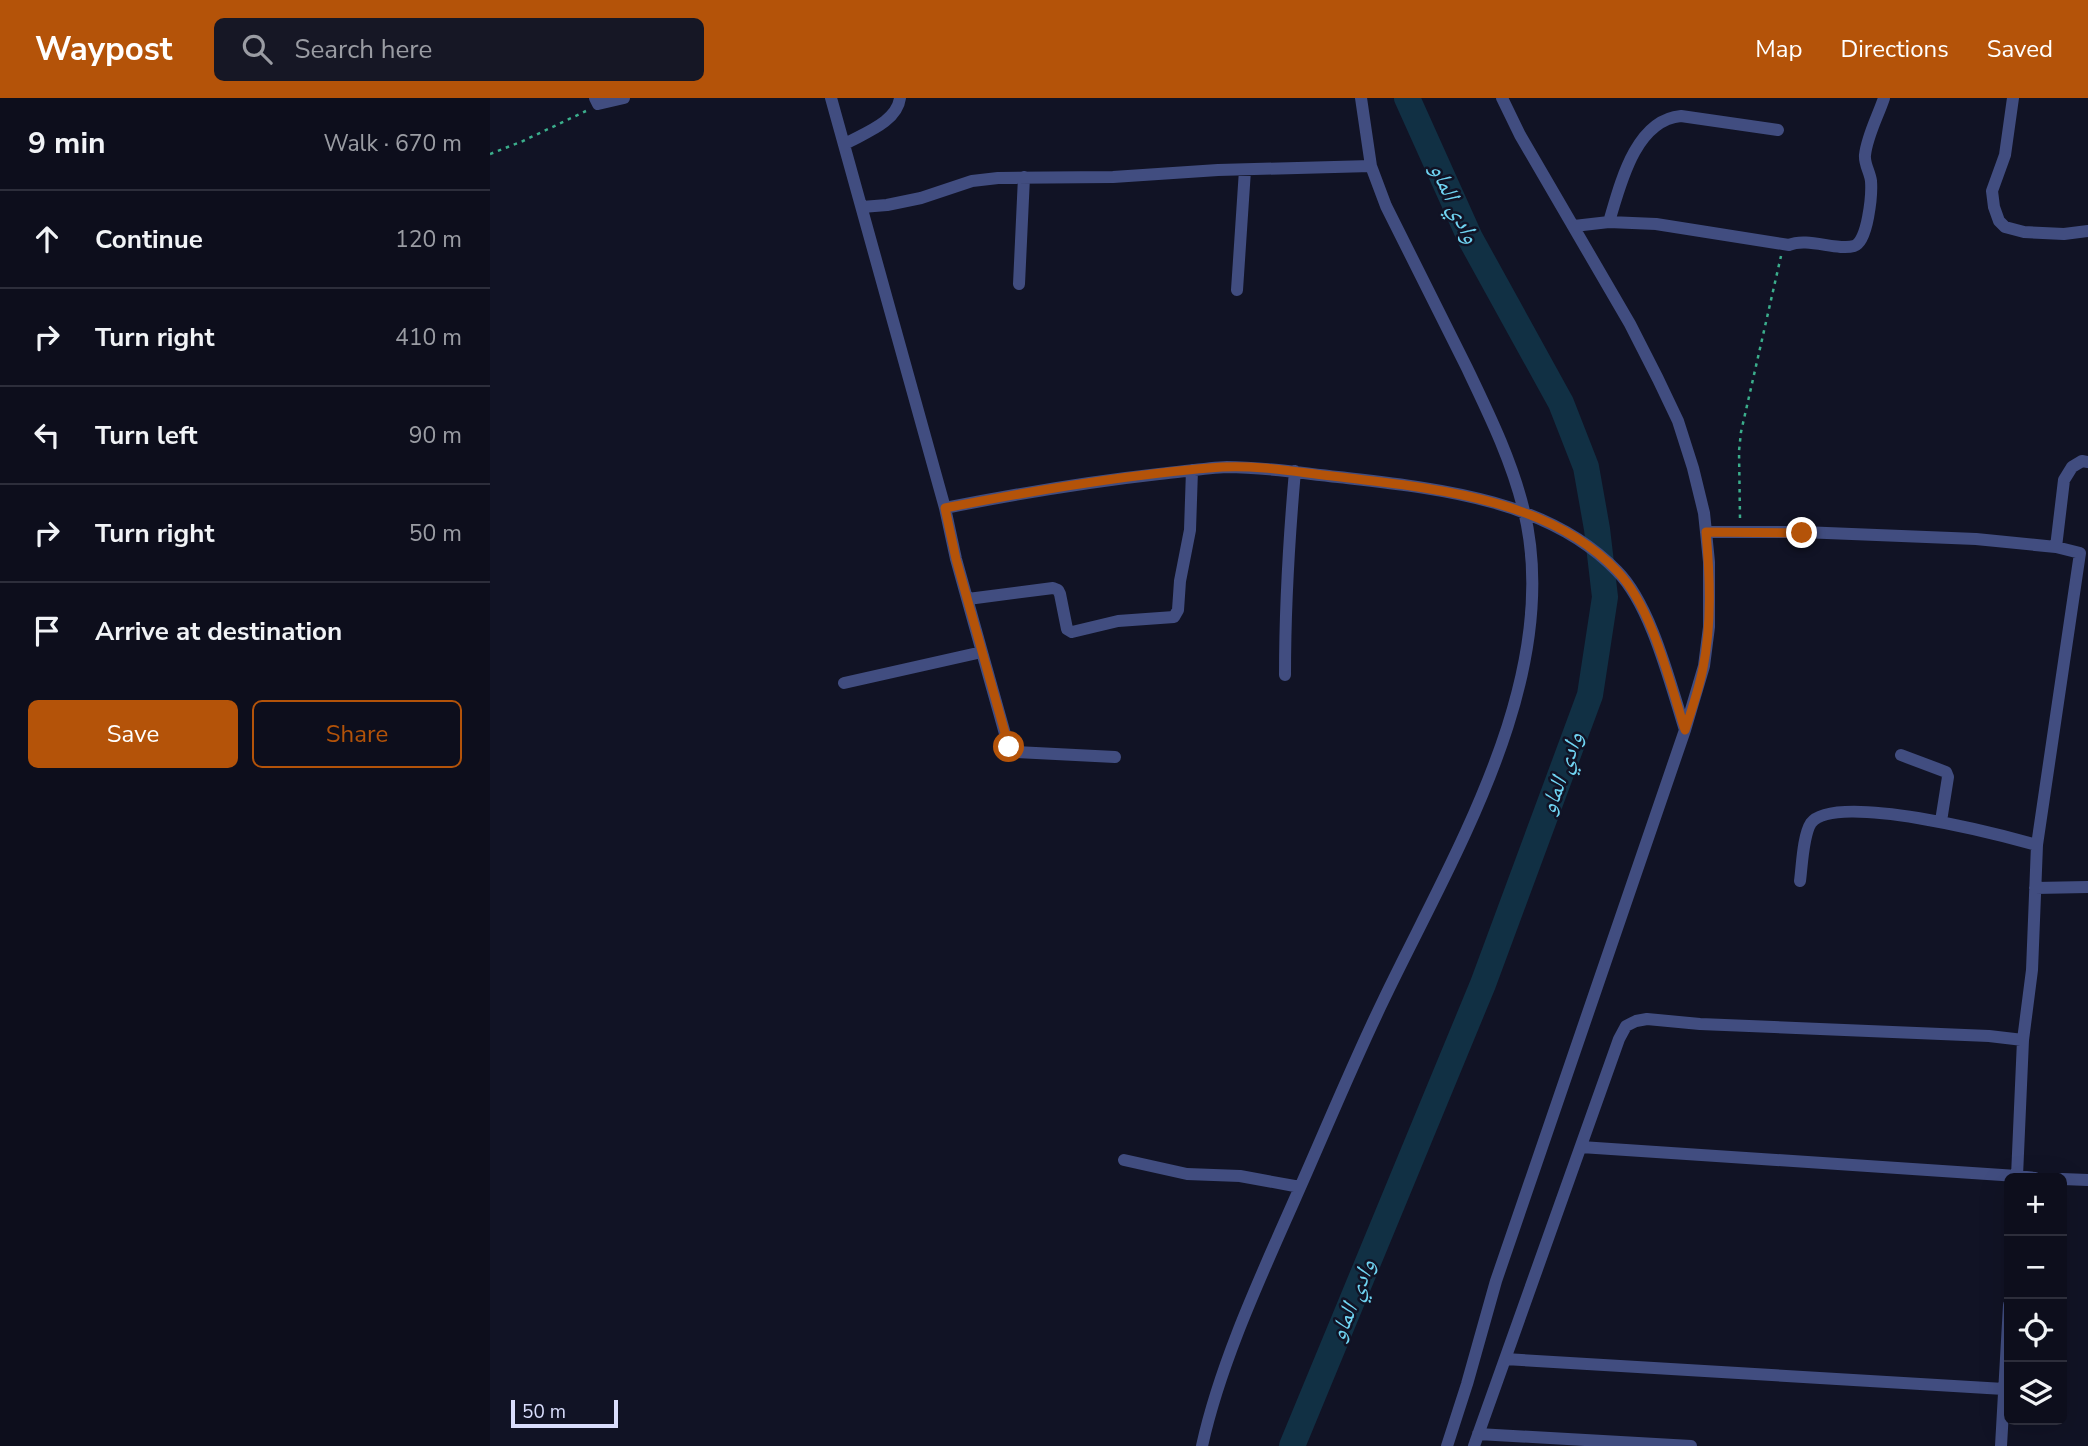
<!DOCTYPE html>
<html lang="en">
<head>
<meta charset="utf-8">
<style>
	:root { --surface:#0d0e1c; --page:#161725; --text:#f1f3f6; --muted:#9a9ca3; --line:#2d2e3b; --accent:#b45309 }
	body { margin:0; font-family:"Nunito Sans","Noto Naskh Arabic",sans-serif; background:var(--page); color:var(--text) }
	.controls { position:absolute; right:21px; bottom:21px; display:grid; overflow:hidden; border-radius:10px; box-shadow:0 7px 28px #0002 }
	.controls button { width:63px; height:63px; display:grid; place-items:center; padding:0; border:0; border-bottom:2px solid var(--line); background:var(--surface); color:var(--text); font:35px sans-serif }
	.scale { position:absolute; left:21px; bottom:18px; width:107px; box-sizing:border-box; padding-left:7px; border:4px solid #d9ddfc; border-top:0; font-size:19px; line-height:24px; white-space:nowrap; color:#d9ddfc; -webkit-text-stroke:5px #111325; paint-order:stroke }
	.stop { position:absolute; width:21px; height:21px; margin:-16px; border:5px solid #b45309; border-radius:50%; background:#fff }
	.stop.end { background:#b45309; border-color:#fff; box-shadow:0 2px 7px #0008 }
	.list { margin:0; padding:0; list-style:none }
	h2 { display:flex; justify-content:space-between; align-items:center; height:91px; margin:0; padding:0 28px; font-size:30px }
	h2 small { font-size:23px; font-weight:400; color:var(--muted) }
	.list li { display:grid; grid-template-columns:46px 1fr auto; gap:21px; align-items:center; box-sizing:border-box; height:98px; padding:0 28px; border-top:2px solid var(--line) }
	.list b { display:block; font-size:26px; white-space:nowrap }
	.list em { font-size:23px; font-style:normal; color:var(--muted) }
	.actions { display:flex; gap:14px; padding:21px 28px }
	.actions a { flex:1; padding:16px 0; border:2px solid var(--accent); border-radius:10px; text-align:center; font-size:24px; color:var(--accent) }
	.actions .main { background:var(--accent); color:#fff }
	.icon { flex:none; width:38px; height:38px; fill:none; stroke:currentColor; stroke-width:2; stroke-linecap:round; stroke-linejoin:round }
	.map { position:relative; flex:none; width:1598px; height:1348px; overflow:hidden }
	header { display:flex; align-items:center; gap:42px; box-sizing:border-box; height:98px; padding:0 35px; background:var(--accent); color:#fff }
	header strong { font-size:33px }
	nav { display:flex; gap:38px; margin-inline-start:auto; font-size:24px }
	.search { width:490px; height:63px; background:var(--page); display:flex; align-items:center; gap:18px; box-sizing:border-box; padding:0 24px; border-radius:10px; color:var(--muted); font-size:26px }
	main { display:flex }
	aside { flex:1; background:var(--surface) }
	.map>svg:first-child { display:block }
	.lines { fill:none; stroke-linecap:round; stroke-linejoin:round }
	.river { stroke:#113044; stroke-width:26 }
	.path { stroke:#3bae8c; stroke-width:2.5; stroke-dasharray:3.5 5; stroke-linecap:butt }
	.street { stroke:#414d80; stroke-width:12 }
	.route { stroke:#b45309; stroke-width:9 }
	.labels { text-anchor:middle; dominant-baseline:central; stroke-width:5; stroke-linejoin:round; paint-order:stroke }
	.water-label { font-size:24px; font-style:italic; fill:#70d4f2; stroke:#111325 }
</style>
</head>
<body>
<header>
<strong>Waypost</strong>
<div class="search"><svg class="icon" aria-label="search" viewBox="0 0 24 24"><circle cx="10" cy="10" r="6"/><path d="M15 15l6 6"/></svg>Search here</div>
<nav><a>Map</a><a>Directions</a><a>Saved</a></nav>
</header>
<main>
<aside>
<h2>9 min<small>Walk · 670 m</small></h2>
<ul class="list">
<li><svg class="icon" aria-label="ahead" viewBox="0 0 24 24"><path d="M12 20V5M6 11l6-6 6 6"/></svg><div><b>Continue</b></div><em>120 m</em></li>
<li><svg class="icon" aria-label="right" viewBox="0 0 24 24"><path d="M7 20v-9h11M14 6l5 5-5 5"/></svg><div><b>Turn right</b></div><em>410 m</em></li>
<li><svg class="icon" aria-label="left" viewBox="0 0 24 24"><path d="M17 20v-9H6M10 6l-5 5 5 5"/></svg><div><b>Turn left</b></div><em>90 m</em></li>
<li><svg class="icon" aria-label="right" viewBox="0 0 24 24"><path d="M7 20v-9h11M14 6l5 5-5 5"/></svg><div><b>Turn right</b></div><em>50 m</em></li>
<li><svg class="icon" aria-label="arrive" viewBox="0 0 24 24"><path d="M6 21V4h12l-3 4 3 4H6"/></svg><div><b>Arrive at destination</b></div></li>
</ul>
<div class="actions"><a class="main">Save</a><a>Share</a></div>
</aside>
<div class="map">
<svg width="1598" height="1348" viewBox="0 0 1598 1348">
	<rect width="100%" height="100%" fill="#111325"/>
	<g class="lines">
		<path class="river" d="M802 1348 993 886 1100 597 1115 499 1107 431 1096 369 1071 305 980 140 917 0"/>
		<path class="path" d="M0 56 33 43 96 13
			M1250 420 1249 353 1251 334 1291 158"/>
		<path class="street" d="M105 0 108 6 134 0
			M341 0 455 410
			M1523 0 1515 57 1502 93 1504 109 1509 123 1515 129 1534 134 1574 136 1598 133
			M355 46C374 35 407 24 410 0
			M372 109 397 107 431 100 482 83 508 80 623 79 728 72 881 68
			M1119 124C1130 87 1145 22 1191 18L1288 32
			M1084 128 1119 124 1166 126 1299 147C1317 139 1347 153 1364 148 1378 144 1382 96 1381 83 1380 74 1374 66 1375 57 1377 38 1388 18 1394 0
			M529 186 534 79
			M747 192 755 72
			M1216 434H1312L1486 441 1566 449 1590 455 1547 747 1542 872 1533 942
			M1566 449 1574 382 1582 369 1592 363 1598 364
			M478 501 563 490 568 492 570 496 577 531 582 534 628 523 684 519 688 512 690 483 700 432 702 372
			M492 554 517 643 519 649 525 654 625 659
			M795 577C795 509 799 441 805 373
			M354 585 492 554 466 461 455 410C526 396 597 384 669 376 691 374 715 370 737 369 775 369 810 375 848 379 943 390 1057 400 1127 473 1161 507 1180 585 1195 632
			M1411 657 1456 674 1458 679 1451 723
			M1310 783C1312 768 1313 737 1321 725 1344 693 1511 737 1547 747
			M1545 790 1598 789
			M1091 1049 1527 1078V1080
			M634 1062 697 1076 750 1078 810 1089
			M1572 1081 1598 1082
			M1015 1261 1514 1291
			M988 1336 1201 1348
			M712 1348C730 1266 770 1180 804 1103 834 1036 862 967 894 901 963 757 1074 578 1034 413 1022 363 999 316 977 270 950 216 923 162 896 108L881 68 871 0
			M957 1348 977 1286 1006 1183 1195 632 1214 568 1219 529V464L1216 434 1214 415 1203 370 1188 323 1168 281 1140 226 1030 37 1012 0
			M984 1348 1129 941 1136 928 1146 923 1157 921 1210 926 1499 938 1533 942 1527 1078 1545 1080
			M1511 1348 1519 1207"/>
	</g>
	<g class="lines">
		<path class="route" d="M519 649 466 461 455 410C546 392 639 376 732 369 770 367 806 374 842 378 939 390 1057 399 1127 473 1162 509 1180 585 1195 632 1202 611 1209 591 1213 570 1222 525 1220 479 1216 434L1312 435"/>
	</g>
	<g class="labels">
		<g class="water-label">
			<text transform="translate(965 105) rotate(65)">وادي الماو</text>
			<text transform="translate(1071 675) rotate(-70)">وادي الماو</text>
			<text transform="translate(862 1202) rotate(-68)">وادي الماو</text>
		</g>
	</g>
</svg>
<div class="controls">
<button>+</button>
<button>−</button>
<button><svg class="icon" aria-label="locate" viewBox="0 0 24 24"><circle cx="12" cy="12" r="6"/><path d="M12 2v4M12 18v4M2 12h4M18 12h4"/></svg></button>
<button><svg class="icon" aria-label="layers" viewBox="0 0 24 24"><path d="M12 4l9 5-9 5-9-5zM3 14l9 5 9-5"/></svg></button>
</div>
<div class="scale">50 m</div>
<div class="stop" style="left:519px;top:649px"></div>
<div class="stop end" style="left:1312px;top:435px"></div>
</div>
</main>
</body>
</html>
